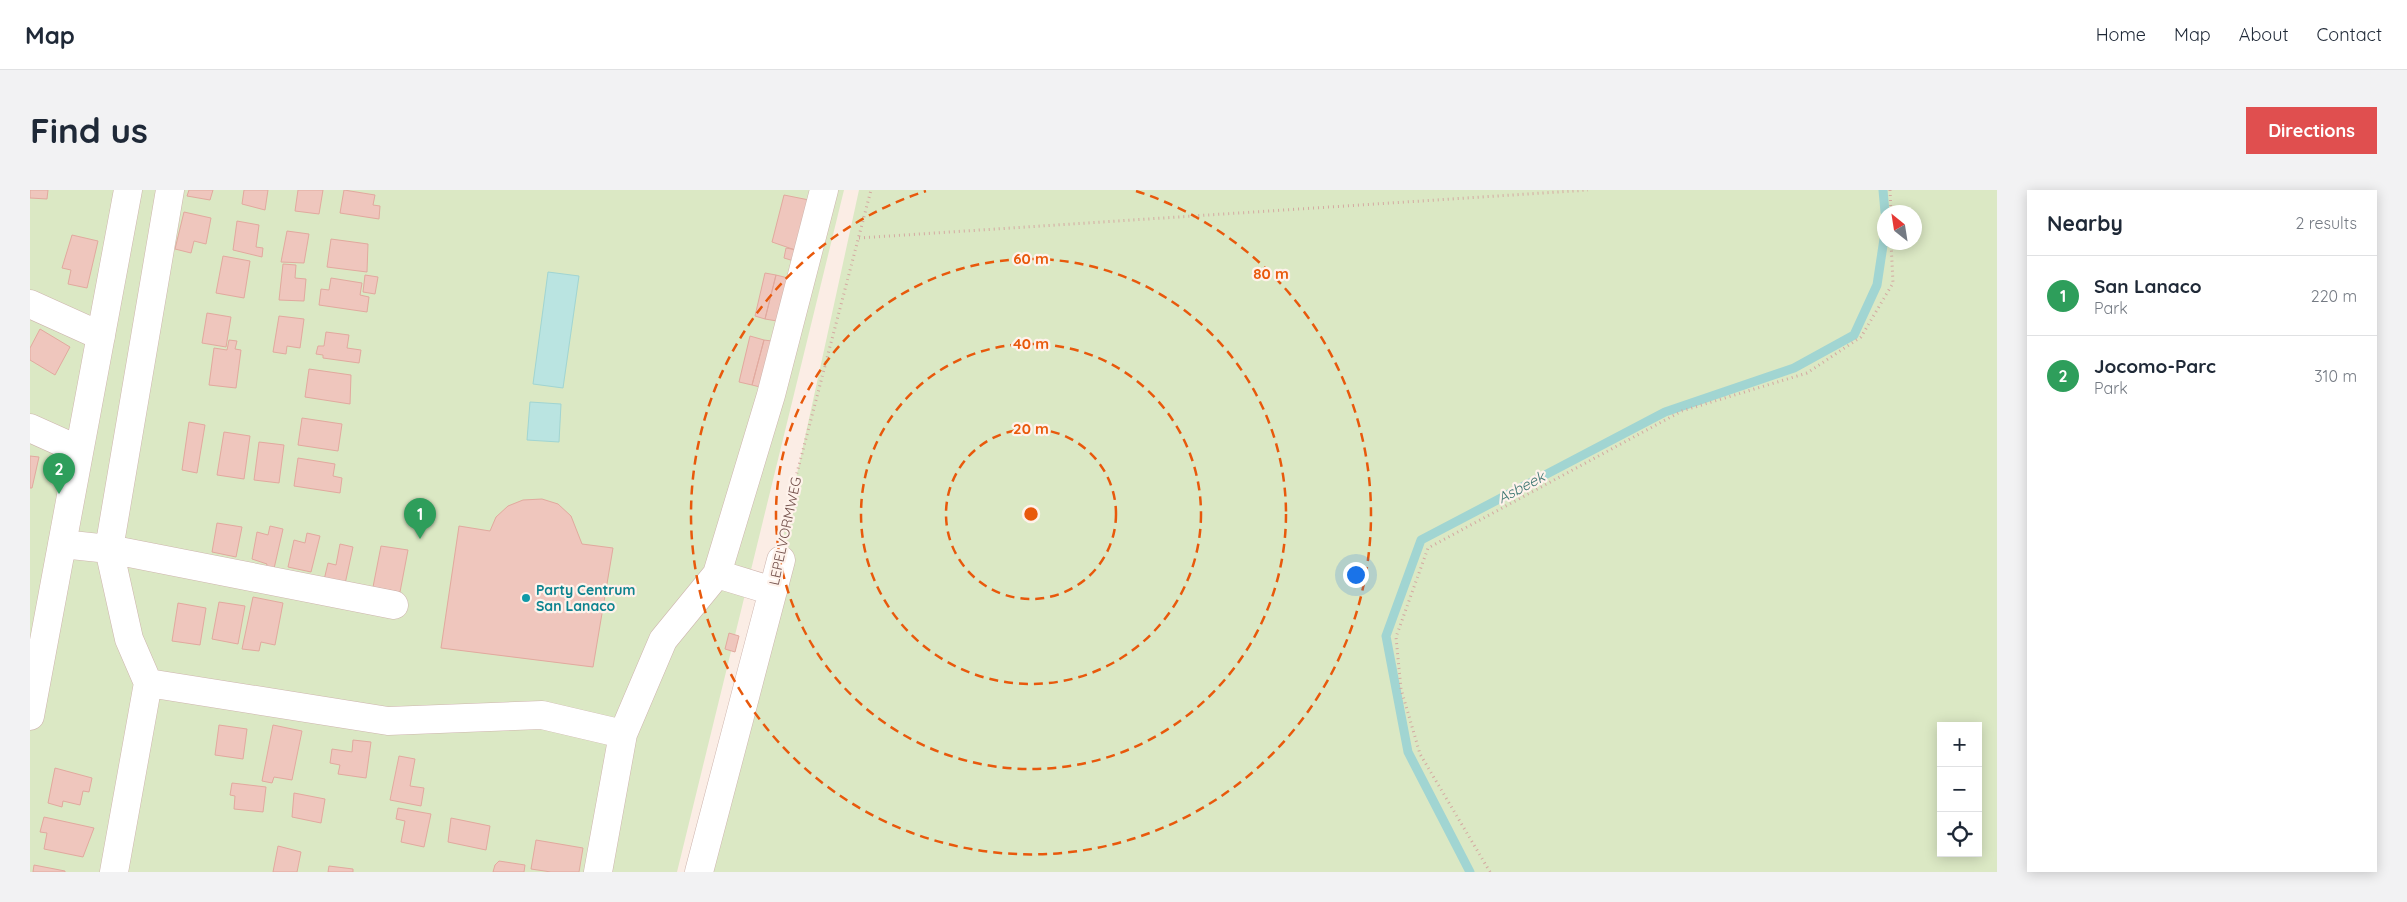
<!DOCTYPE html>
<html lang="en">
<head>
<meta charset="utf-8">
<style>
	:root { --surface:#fff; --page:#f2f2f3; --text:#1f2937; --muted:#747a83; --line:#e0e1e3; --accent:#e04f4f }
	body { margin:0; font-family:Quicksand,sans-serif; background:var(--page); color:var(--text) }
	.controls { position:absolute; right:15px; bottom:15px; display:grid; overflow:hidden; border-radius:0px; box-shadow:0 2px 12px #0003 }
	.controls button { width:45px; height:45px; display:grid; place-items:center; padding:0; border:0; border-bottom:1px solid var(--line); background:var(--surface); color:var(--text); font:25px sans-serif }
	.compass { position:absolute; left:1847px; top:15px; width:45px; height:45px; border-radius:50%; background:var(--surface); box-shadow:0 2px 12px #0003; rotate:330deg }
	.you { position:absolute; left:1325px; top:384px; width:18px; height:18px; margin:-12px; border:4px solid #fff; border-radius:50%; background:#1a73e8; box-shadow:0 0 0 8px #1a73e833 }
	.badge { display:grid; place-items:center; width:32px; height:32px; border-radius:50%; background:var(--accent); color:#fff; font-size:16px; font-weight:700 }
	.pin { position:absolute; translate:-50% -41px; filter:drop-shadow(0 1px 2px #0008) }
	.pin::after { content:''; position:absolute; top:26px; width:18px; height:15px; background:inherit; clip-path:polygon(0 0,100% 0,50% 100%) }
	.list { margin:0; padding:0; list-style:none }
	h2 { display:flex; justify-content:space-between; align-items:center; height:65px; margin:0; padding:0 20px; font-size:21px }
	h2 small { font-size:16px; font-weight:400; color:var(--muted) }
	.list li { display:grid; grid-template-columns:32px 1fr auto; gap:15px; align-items:center; box-sizing:border-box; height:80px; padding:0 20px; border-top:1px solid var(--line) }
	.list b { display:block; font-size:19px; white-space:nowrap }
	.list p { margin:0; font-size:16px; white-space:nowrap; color:var(--muted) }
	.list em { font-size:16px; font-style:normal; color:var(--muted) }
	.icon { flex:none; width:28px; height:28px; fill:none; stroke:currentColor; stroke-width:2; stroke-linecap:round; stroke-linejoin:round }
	.map { position:relative; flex:none; width:1967px; height:682px; overflow:hidden; border-radius:0px }
	header { display:flex; align-items:center; gap:30px; box-sizing:border-box; height:70px; padding:0 25px; background:var(--surface); border-bottom:1px solid var(--line) }
	header strong { font-size:24px }
	nav { display:flex; gap:28px; margin-inline-start:auto; font-size:18px }
	.intro { display:flex; align-items:center; justify-content:space-between; box-sizing:border-box; height:120px; padding:0 30px }
	h1 { margin:0; font-size:35px }
	.button { padding:12px 22px; border-radius:0px; background:var(--accent); color:#fff; font-size:18px; font-weight:700 }
	main { display:flex; gap:30px; padding:0 30px }
	aside { flex:1; background:var(--surface); border-radius:0px; box-shadow:0 2px 12px #0003 }
	.map>svg:first-child { display:block }
	.green { fill:#dbe8c4; fill-rule:evenodd }
	.water { fill:#bae4e1; stroke:#a1d5d2 }
	.lines { fill:none; stroke-linecap:round; stroke-linejoin:round }
	.stream { stroke:#a1d5d2; stroke-width:9 }
	.building { fill:#efc6bd; stroke:#e1a99e }
	.minor-casing { stroke:#ceb5ae; stroke-width:29 }
	.path { stroke:#d4a9a1; stroke-width:3; stroke-dasharray:1 4; stroke-linecap:butt }
	.minor { stroke:#fff; stroke-width:28 }
	.ring { fill:none; stroke:#e8590c; stroke-width:2.5; stroke-dasharray:9 6 }
	.culture-dot { fill:#0f9aa8; stroke:#fef2eb; stroke-width:2 }
	.labels { text-anchor:middle; dominant-baseline:central; stroke-width:4.5; stroke-linejoin:round; paint-order:stroke }
	.street-label { font-size:14px; fill:#73504b; stroke:#fef2eb }
	.culture-label { font-size:14px; font-weight:bold; fill:#0d838f; stroke:#fef2eb; text-anchor:start }
	.water-label { font-size:15px; font-style:italic; fill:#407874; stroke:#fef2eb }
	.centre { fill:#e8590c; stroke:#fef2eb; stroke-width:2.5 }
	.ring-label { font-size:15px; text-anchor:middle; font-weight:bold; fill:#e8590c; stroke:#fef2eb; stroke-width:4.5; stroke-linejoin:round; paint-order:stroke }
</style>
</head>
<body>
<header>
<strong>Map</strong>
<nav><a>Home</a><a>Map</a><a>About</a><a>Contact</a></nav>
</header>
<div class="intro"><h1>Find us</h1><a class="button">Directions</a></div>
<main>
<div class="map">
<svg width="1967" height="682" viewBox="0 0 1967 682">
	<rect width="100%" height="100%" fill="#fbede5"/>
	<path class="green" d="M0 0H814L647 682H0Z
		M829 0H1967V682H680ZM1854 22H1884V52H1854ZM1911 536H1948V663H1911Z"/>
	<path class="water" d="M518 82 549 86 533 198 503 194Z
		M500 212 531 214 529 252 497 250Z"/>
	<g class="lines">
		<path class="stream" d="M1853 0 1855 22
			M1440 682 1378 562 1356 446 1391 350 1635 222 1764 178 1824 145 1847 95 1854 49"/>
	</g>
	<path class="building" d="M0 0H18L17 9 0 8Z
		M159 0H183L180 10 157 6Z
		M214 0H238L235 20 212 14Z
		M268 0H293L289 24 265 21Z
		M314 0 345 5 343 15 350 16 349 29 310 23Z
		M754 5 784 11 771 62 742 52Z
		M154 22 181 28 176 54 164 51 161 63 145 59Z
		M207 31 229 35 226 57 233 58 232 67 203 60Z
		M257 41 279 44 274 73 251 72Z
		M42 45 68 51 57 98 38 94 41 80 32 78Z
		M301 49 338 54 337 82 297 77Z
		M756 58 767 60 764 71 754 68Z
		M193 66 220 71 214 108 186 103Z
		M253 74 266 75 265 88 276 89 274 111 249 110Z
		M735 83 746 85 735 129 725 126Z
		M335 85 348 87 345 104 333 102Z
		M746 85 758 88 747 131 735 129Z
		M301 88 332 93 330 105 339 107 337 122 289 115 291 99 299 100Z
		M177 123 201 127 196 157 172 153Z
		M249 126 274 129 270 158 257 156 256 164 243 162Z
		M10 139 40 157 25 185 0 170V158Z
		M296 142 319 145 317 158 331 160 329 173 293 168V165L286 164 288 156H294Z
		M720 146 734 150 722 195 709 192Z
		M199 150 207 151 205 159 211 160 206 198 179 195 184 158 197 160Z
		M734 150 749 152 738 199 722 195Z
		M279 179 321 185 320 214 275 207Z
		M272 228 312 234 308 261 268 255Z
		M159 232 175 235 167 283 152 280Z
		M194 242 220 246 214 289 187 285Z
		M229 252 254 255 249 293 224 290Z
		M0 266 9 267 2 298H0Z
		M268 268 305 274 303 286 312 288 310 303 264 296Z
		M512 309 528 314 541 326 552 354 583 358 563 477 411 458 429 336 460 341 466 327 478 316 493 310Z
		M187 333 212 337 206 367 182 362Z
		M240 336 253 339 243 383 235 381 237 374 222 369 227 342 238 345Z
		M277 343 290 346 281 382 258 377 264 350 275 353Z
		M310 354 323 357 315 394 294 390 298 373 306 375Z
		M351 356 378 360 370 402 343 397Z
		M223 407 253 413 245 455 231 452 229 461 212 459Z
		M189 412 215 416 208 454 182 449Z
		M148 413 176 418 170 455 142 451Z
		M699 443 709 446 705 462 695 459Z
		M189 535 217 539 213 569 185 565Z
		M243 535 272 541 262 590 244 587 242 593 232 591Z
		M323 550 341 552 336 588 308 584 310 575 300 573 302 559 322 562Z
		M369 566 385 569 380 596 394 598 391 616 360 610Z
		M25 578 62 588 59 602 53 601 50 615 33 611 32 617 18 613Z
		M202 593 236 597 233 622 204 619 205 606 200 605Z
		M264 603 295 609 291 633 262 627Z
		M368 618 401 624 394 657 371 652 375 631 366 629Z
		M14 627 64 638 53 667 14 659 17 643 10 642Z
		M421 628 460 636 456 660 418 652Z
		M506 650 553 658 549 682H521L501 679Z
		M248 656 271 662 267 682H243Z
		M469 671 495 675 494 682H463L465 675Z
		M4 675 35 681V682H3Z
		M299 676 323 679V682H298Z"/>
	<g class="lines">
		<g class="minor-casing">
			<path id="minor" d="M0 114 71 146
				M0 238 49 260
				M32 354 79 359 364 415
				M687 384 741 205 794 0
				M118 493 358 531 512 525 593 544 568 682
				M0 526 98 0
				M593 544 633 450 687 384 743 401
				M84 682 118 493 99 449 79 359 140 0
				M669 682 751 370"/>
		</g>
		<path class="path" d="M1860 0 1861 22
			M829 48 1558 0
			M754 342 757 321 841 0
			M1460 682 1390 564 1371 499 1366 447 1398 358 1652 221 1777 183 1831 147 1863 93 1861 52"/>
		<use href="#minor" class="minor"/>
	</g>
	<g class="ring">
		<circle cx="1001" cy="324" r="85"/>
		<circle cx="1001" cy="324" r="170"/>
		<circle cx="1001" cy="324" r="255"/>
		<path d="M1106 1A340 340 0 1 1 896 1"/>
	</g>
	<circle class="culture-dot" cx="496" cy="408" r="5"/>
	<g class="labels">
		<g class="street-label">
			<text transform="translate(755 341) rotate(-78)">LEPELVORMWEG</text>
		</g>
		<g class="culture-label">
			<text x="506" y="400">Party Centrum<tspan x="506" dy="16">San Lanaco</tspan></text>
		</g>
		<g class="water-label">
			<text transform="translate(1491 297) rotate(-28)">Asbeek</text>
		</g>
	</g>
	<circle cx="1001" cy="324" r="8" class="centre"/>
	<g class="ring-label">
		<text x="1001" y="74">60 m</text>
		<text x="1241" y="89">80 m</text>
		<text x="1001" y="159">40 m</text>
		<text x="1001" y="244">20 m</text>
	</g>
</svg>
<div class="controls">
<button>+</button>
<button>−</button>
<button><svg class="icon" aria-label="locate" viewBox="0 0 24 24"><circle cx="12" cy="12" r="6"/><path d="M12 2v4M12 18v4M2 12h4M18 12h4"/></svg></button>
</div>
<svg class="compass" viewBox="-18 -18 36 36"><path d="M0-13l5 13h-10z" fill="#e53935"/><path d="M0 13l5-13h-10z" fill="#747a83"/></svg>
<div class="you"></div>
<div class="pin badge" style="left:390px;top:349px;background:#2e9e5b">1</div>
<div class="pin badge" style="left:29px;top:304px;background:#2e9e5b">2</div>
</div>
<aside>
<h2>Nearby<small>2 results</small></h2>
<ul class="list">
<li><span class="badge" style="background:#2e9e5b">1</span><div><b>San Lanaco</b><p>Park</p></div><em>220 m</em></li>
<li><span class="badge" style="background:#2e9e5b">2</span><div><b>Jocomo-Parc</b><p>Park</p></div><em>310 m</em></li>
</ul>
</aside>
</main>
</body>
</html>
